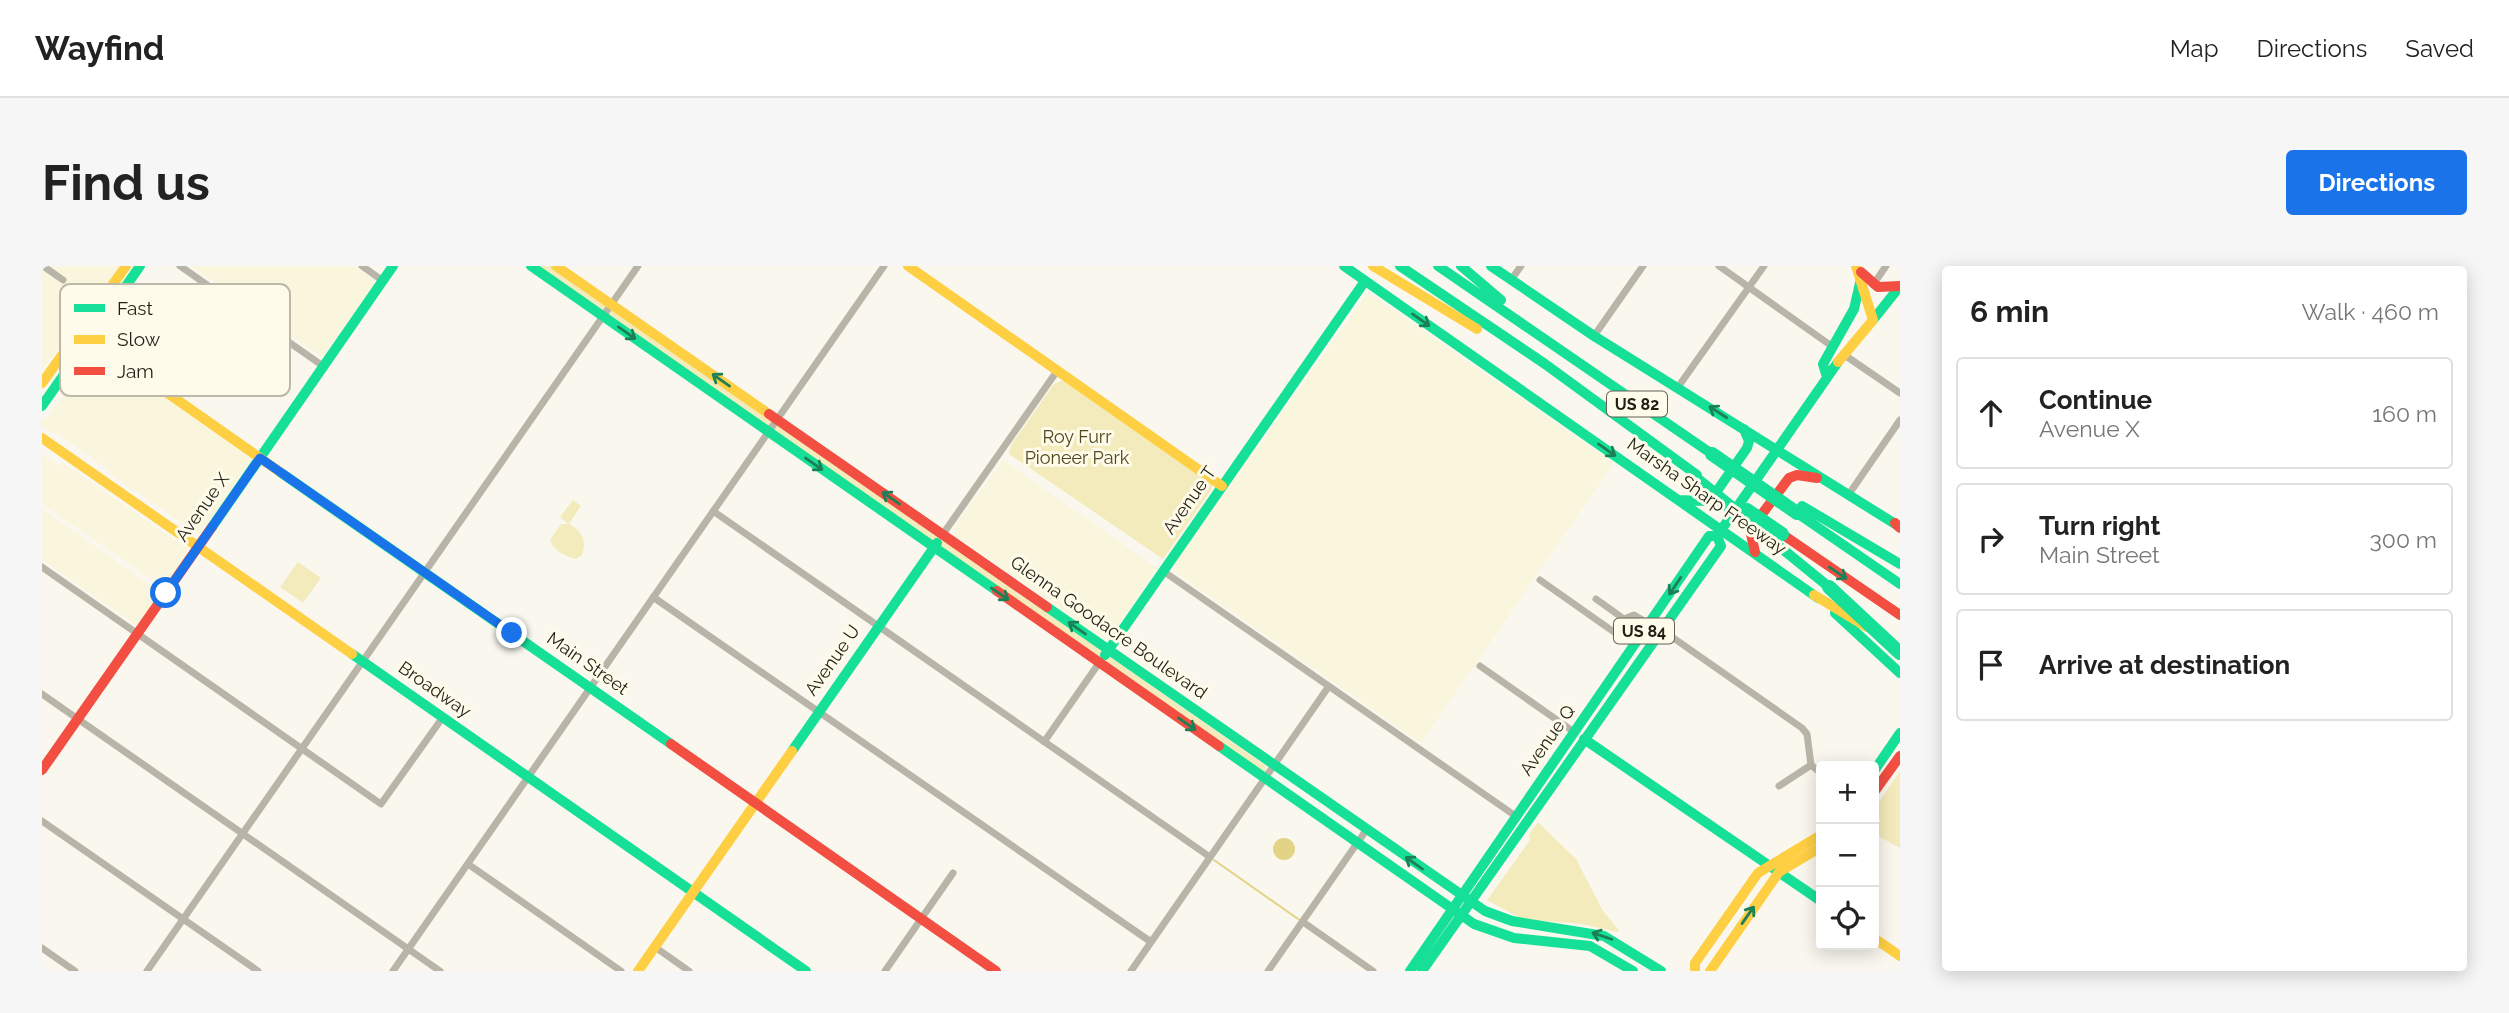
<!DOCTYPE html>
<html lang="en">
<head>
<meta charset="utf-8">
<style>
	:root { --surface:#fff; --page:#f6f6f6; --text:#222; --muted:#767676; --line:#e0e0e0; --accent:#1a73e8 }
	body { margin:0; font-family:Raleway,sans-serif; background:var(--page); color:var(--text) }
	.controls { position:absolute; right:21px; bottom:21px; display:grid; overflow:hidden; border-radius:7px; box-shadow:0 4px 18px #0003 }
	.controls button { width:63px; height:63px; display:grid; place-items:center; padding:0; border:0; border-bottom:2px solid var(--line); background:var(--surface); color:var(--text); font:35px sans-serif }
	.stop { position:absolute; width:21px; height:21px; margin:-16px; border:5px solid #1a73e8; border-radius:50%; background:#fff }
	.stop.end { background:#1a73e8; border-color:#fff; box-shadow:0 2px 7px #0008 }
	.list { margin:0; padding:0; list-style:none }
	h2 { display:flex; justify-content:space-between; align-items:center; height:91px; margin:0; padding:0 28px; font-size:30px }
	h2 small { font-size:23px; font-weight:400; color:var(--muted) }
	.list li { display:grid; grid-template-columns:46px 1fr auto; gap:21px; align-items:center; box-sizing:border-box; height:112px; margin:0 14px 14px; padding:0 14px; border:2px solid var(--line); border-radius:7px }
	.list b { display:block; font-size:26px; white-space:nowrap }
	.list p { margin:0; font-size:23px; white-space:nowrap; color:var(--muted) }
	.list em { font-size:23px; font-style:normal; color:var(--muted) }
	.icon { flex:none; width:38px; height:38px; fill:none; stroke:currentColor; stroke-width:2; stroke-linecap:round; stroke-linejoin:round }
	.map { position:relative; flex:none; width:1858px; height:705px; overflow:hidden; border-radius:7px }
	header { display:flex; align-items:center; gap:42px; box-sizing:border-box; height:98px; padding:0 35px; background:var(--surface); border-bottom:2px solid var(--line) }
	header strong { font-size:33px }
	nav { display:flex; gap:38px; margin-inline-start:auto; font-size:24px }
	.intro { display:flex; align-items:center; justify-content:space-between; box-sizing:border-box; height:168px; padding:0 42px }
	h1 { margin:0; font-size:49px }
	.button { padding:18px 32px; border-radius:7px; background:var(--accent); color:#fff; font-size:24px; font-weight:700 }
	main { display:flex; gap:42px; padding:0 42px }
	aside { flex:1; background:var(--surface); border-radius:7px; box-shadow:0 4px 18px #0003 }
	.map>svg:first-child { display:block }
	.built { fill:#faf6dd }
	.green { fill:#f4ebbd }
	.water { fill:#e2d386 }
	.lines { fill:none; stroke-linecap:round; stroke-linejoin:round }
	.stream { stroke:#e2d386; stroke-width:2 }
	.street { stroke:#b8b5a8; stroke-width:7 }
	.fast { stroke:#16e098; stroke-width:10 }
	.slow { stroke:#ffcf43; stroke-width:10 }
	.jam { stroke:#f24e42; stroke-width:10 }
	.fast-bridge { stroke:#16e098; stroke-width:14 }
	.oneway { stroke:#1c8056 }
	.route { stroke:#1a73e8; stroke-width:9 }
	.labels { text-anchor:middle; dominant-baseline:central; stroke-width:6; stroke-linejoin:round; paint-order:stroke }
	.shield { fill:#fefbea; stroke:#636154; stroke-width:2 }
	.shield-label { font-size:16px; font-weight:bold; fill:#211f14 }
	.park-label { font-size:18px; fill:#51481c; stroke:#fefbea }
	.street-label { font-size:18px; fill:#211f14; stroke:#fefbea }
	.key { fill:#fefbea; stroke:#bcb9aa; stroke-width:2 }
	.key-label { font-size:19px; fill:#211f14 }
</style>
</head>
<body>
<header>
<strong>Wayfind</strong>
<nav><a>Map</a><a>Directions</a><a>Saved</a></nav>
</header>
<div class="intro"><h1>Find us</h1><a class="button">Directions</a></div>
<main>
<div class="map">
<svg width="1858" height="705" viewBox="0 0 1858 705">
	<rect width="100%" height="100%" fill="#faf8ee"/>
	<path class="built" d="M0 0H79L0 104Z
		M149 0H312L331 13 332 18 280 91Z
		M1326 26 1572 197 1379 477 1133 306 1132 298Z
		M51 81 210 192 158 269 69 209 70 206 15 167H10L0 160V152H5L51 87 47 83Z
		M0 188 19 201 18 195 144 282 145 289 122 321 0 238Z
		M961 194 1115 302 1068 371 1062 373 913 269 912 261Z
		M0 243 118 326 97 357 93 358 0 294Z"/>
	<path class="green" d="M495 0H511L1224 500 1223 507Z
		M1021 114 1170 217V223L1121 293 967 188 969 179 1012 118Z
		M531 234 539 240 527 258C540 265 545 275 540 289L534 293C525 291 511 285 508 274L519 258H526L518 251Z
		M256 296 279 312 261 337 238 321Z
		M1858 505V582L1834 569 1838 554 1833 542Z
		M1496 556 1534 593 1561 645 1577 664 1575 666 1540 658 1480 653 1445 634 1488 574 1487 568Z"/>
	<path class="water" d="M1231 583a11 11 0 1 1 22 0a11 11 0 1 1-22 0Z"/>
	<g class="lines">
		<path class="stream" d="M1172 594 1259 655"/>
		<path class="street" d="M1 0 21 14
			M138 0 281 100
			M320 0 341 15
			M1677 0 1791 81
			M1469 14 1479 0
			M1831 19 1844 0
			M1552 70 1601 0
			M1801 88 1858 127
			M1636 121 1722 0
			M1807 228 1858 154
			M671 245 1168 591
			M901 268 1015 105
			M0 301 339 538 401 451
			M1121 305 1475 551
			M1498 314 1579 371H1595
			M611 331 1109 676
			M1554 333 1582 353 1592 349 1607 358
			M1620 364 1760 462 1765 468 1769 499
			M1438 400 1532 466
			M0 428 398 705
			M1002 476 1057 397
			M1769 499 1779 507
			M1737 520 1769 499
			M0 555 216 705
			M426 598 579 705
			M1261 656 1331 705
			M613 681 647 705
			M0 682 33 705
			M105 705 596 0
			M351 705 842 0
			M843 705 911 607
			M1089 705 1287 420
			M1226 705 1325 563"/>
		<path class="fast" d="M489 0 955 325
			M1302 0 1776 332
			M1358 0 1503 98 1655 209
			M1396 0 1670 188
			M1419 0 1459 34
			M1449 0 1552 70 1858 261
			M1831 54 1858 20
			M1785 111 1781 98 1812 43 1818 17
			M0 140 98 0
			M238 206 629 478
			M1637 234 1664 235 1670 232 1705 182 1707 175 1702 163
			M1760 240 1858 298
			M1755 247 1858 318
			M170 261 351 0
			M1733 277 1787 321
			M1005 341 1443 645 1470 655 1562 670 1619 705
			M1793 347 1858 407
			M310 388 764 705
			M1063 389 1323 15
			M1542 473 1779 635
			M1177 480 1432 658 1472 672 1548 680 1591 705
			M750 485 895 277
			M1832 505 1858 467
			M1368 705 1667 270H1675L1796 96
			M1380 705 1679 280 1675 270"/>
		<path class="slow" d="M514 0 727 148
			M866 0 1180 220
			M1331 0 1435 63
			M47 72 238 206
			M1796 96 1831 54 1814 0
			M0 117 84 0
			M0 172 310 388
			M1772 329 1825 361
			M1832 672 1858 690
			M596 705 750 485
			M1653 705V697L1716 607 1779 569
			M1668 705 1737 606 1779 581"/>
		<path class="jam" d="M1819 6 1836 21 1858 20
			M727 148 1005 341
			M1853 257 1858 262
			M1740 268 1858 349
			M1713 286 1708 264 1747 212 1755 209 1775 212
			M955 325 1177 480
			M629 478 954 705
			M0 504 170 261
			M1832 526 1858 490"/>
		<path class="fast-bridge" d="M1670 188 1755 247
			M1653 213 1733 277
			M1705 244 1740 268
			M1787 321 1858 387"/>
	</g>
	<defs><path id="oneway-shaft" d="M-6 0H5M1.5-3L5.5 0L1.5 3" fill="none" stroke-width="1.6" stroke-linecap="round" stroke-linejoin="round" transform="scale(1.75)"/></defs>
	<g class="oneway">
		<use href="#oneway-shaft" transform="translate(1379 54) rotate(35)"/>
		<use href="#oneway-shaft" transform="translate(585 67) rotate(35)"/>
		<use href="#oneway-shaft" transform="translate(679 114) rotate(-145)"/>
		<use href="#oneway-shaft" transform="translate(1676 146) rotate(-147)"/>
		<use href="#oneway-shaft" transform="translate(1565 184) rotate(35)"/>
		<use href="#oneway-shaft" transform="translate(772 198) rotate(35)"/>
		<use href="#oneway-shaft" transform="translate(849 232) rotate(-145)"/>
		<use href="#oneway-shaft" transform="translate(1796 307) rotate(34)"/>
		<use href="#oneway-shaft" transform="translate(1633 320) rotate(124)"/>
		<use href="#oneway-shaft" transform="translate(958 328) rotate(35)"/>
		<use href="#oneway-shaft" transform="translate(1035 362) rotate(-145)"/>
		<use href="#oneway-shaft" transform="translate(1145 458) rotate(35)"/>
		<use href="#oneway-shaft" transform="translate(1372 597) rotate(-145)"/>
		<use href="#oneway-shaft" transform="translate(1706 649) rotate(-55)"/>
		<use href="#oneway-shaft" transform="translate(1560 670) rotate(-161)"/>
	</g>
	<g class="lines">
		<path class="route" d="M124 327 218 192 470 367"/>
	</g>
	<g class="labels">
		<g class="shield">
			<rect x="1565" y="125.5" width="60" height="25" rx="5"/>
			<rect x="1572" y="352.5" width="60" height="25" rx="5"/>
		</g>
		<g class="shield-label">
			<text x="1595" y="138">US 82</text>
			<text x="1602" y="365">US 84</text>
		</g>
		<g class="park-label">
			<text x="1035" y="170">Roy Furr<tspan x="1035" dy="21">Pioneer Park</tspan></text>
		</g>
		<g class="street-label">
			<text transform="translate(1665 230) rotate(35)">Marsha Sharp Freeway</text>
			<text transform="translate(1147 234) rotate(-55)">Avenue T</text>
			<text transform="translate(160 241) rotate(-55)">Avenue X</text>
			<text transform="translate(1067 361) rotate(35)">Glenna Goodacre Boulevard</text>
			<text transform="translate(790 394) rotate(-55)">Avenue U</text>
			<text transform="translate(546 397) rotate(35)">Main Street</text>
			<text transform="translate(393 423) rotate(35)">Broadway</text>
			<text transform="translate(1505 474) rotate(-55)">Avenue Q</text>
		</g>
	</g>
	<rect x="18" y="18" width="230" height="112" rx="10" class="key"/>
	<rect x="32" y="38" width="31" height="8" fill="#16e098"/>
	<rect x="32" y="69" width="31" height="9" fill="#ffcf43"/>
	<rect x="32" y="101" width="31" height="8" fill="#f24e42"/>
	<g class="key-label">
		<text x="75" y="49">Fast</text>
		<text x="75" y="80">Slow</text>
		<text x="75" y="112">Jam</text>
	</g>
</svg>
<div class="controls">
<button>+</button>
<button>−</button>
<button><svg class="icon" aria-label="locate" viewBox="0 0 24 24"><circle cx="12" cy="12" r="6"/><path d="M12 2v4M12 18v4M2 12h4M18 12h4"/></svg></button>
</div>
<div class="stop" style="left:124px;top:327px"></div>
<div class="stop end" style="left:470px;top:367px"></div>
</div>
<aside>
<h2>6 min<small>Walk · 460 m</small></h2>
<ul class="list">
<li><svg class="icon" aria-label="ahead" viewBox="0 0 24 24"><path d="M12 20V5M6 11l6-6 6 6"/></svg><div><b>Continue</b><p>Avenue X</p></div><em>160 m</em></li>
<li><svg class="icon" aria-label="right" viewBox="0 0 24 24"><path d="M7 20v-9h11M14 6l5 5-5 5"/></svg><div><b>Turn right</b><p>Main Street</p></div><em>300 m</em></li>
<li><svg class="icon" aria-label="arrive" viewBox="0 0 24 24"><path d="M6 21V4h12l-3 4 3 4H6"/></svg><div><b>Arrive at destination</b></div></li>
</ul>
</aside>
</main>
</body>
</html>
